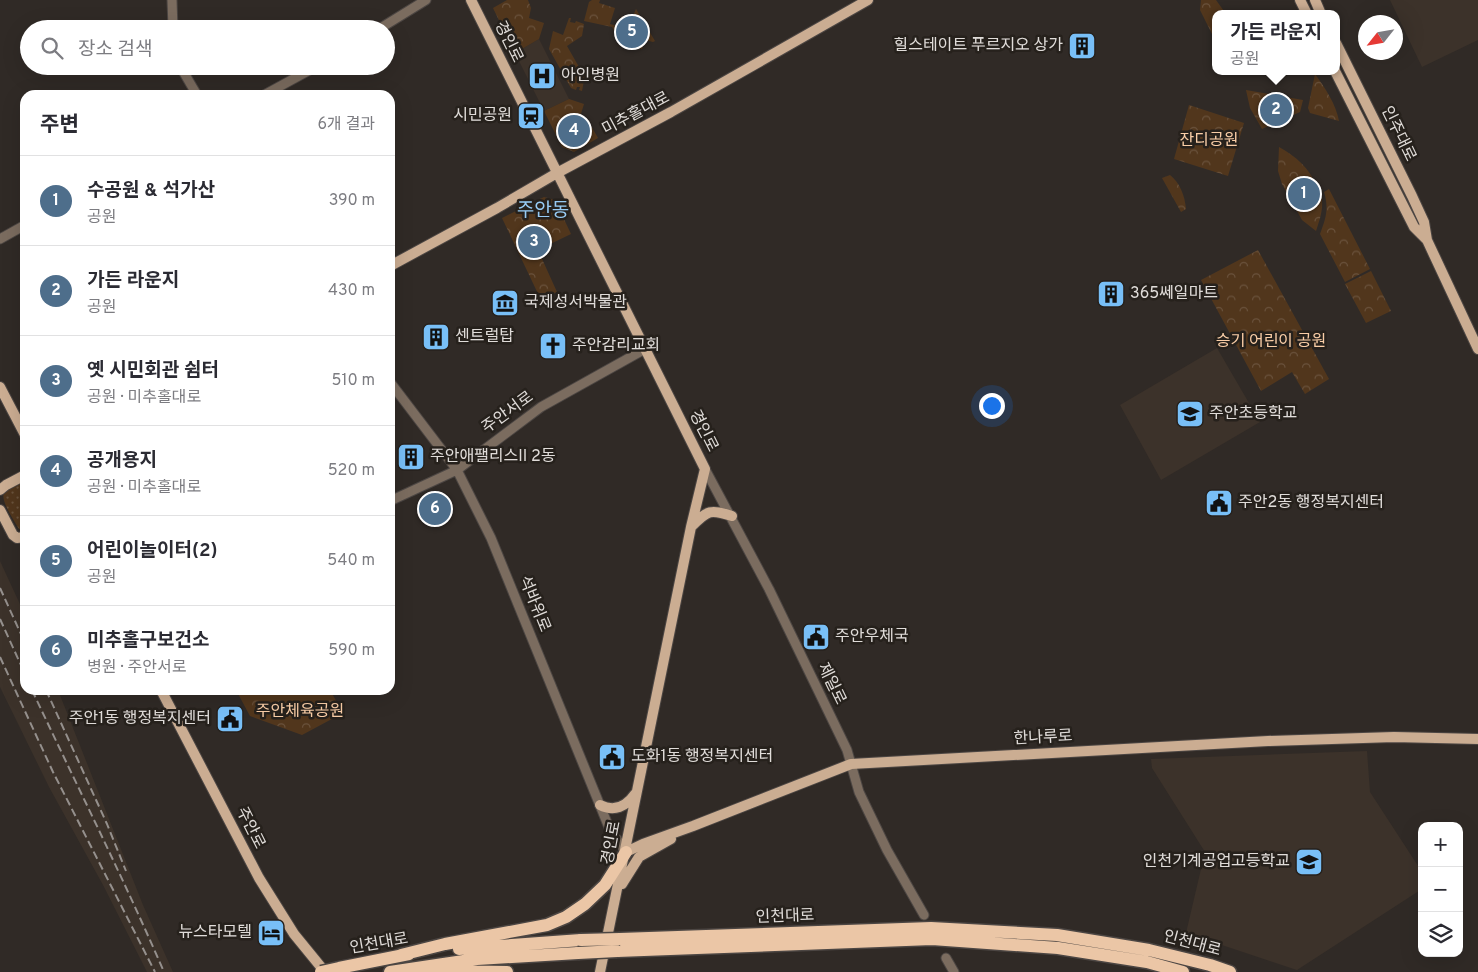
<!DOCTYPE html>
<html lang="ko">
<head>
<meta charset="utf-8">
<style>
	:root { --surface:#fff; --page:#f7f7f7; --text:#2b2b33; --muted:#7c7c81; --line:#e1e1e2; --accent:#4e6e8b }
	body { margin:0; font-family:Overpass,"Noto Sans KR",sans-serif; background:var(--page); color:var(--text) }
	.controls { position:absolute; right:15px; bottom:15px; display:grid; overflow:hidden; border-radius:10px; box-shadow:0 5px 20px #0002 }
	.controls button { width:45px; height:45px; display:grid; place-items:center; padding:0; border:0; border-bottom:1px solid var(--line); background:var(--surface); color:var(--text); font:25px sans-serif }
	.compass { position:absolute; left:1358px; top:15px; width:45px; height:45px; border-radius:50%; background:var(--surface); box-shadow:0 5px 20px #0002; rotate:239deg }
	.you { position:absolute; left:991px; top:405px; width:18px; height:18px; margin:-12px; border:4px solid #fff; border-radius:50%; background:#1a73e8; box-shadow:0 0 0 8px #1a73e833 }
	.badge { display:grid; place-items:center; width:32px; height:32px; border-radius:50%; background:var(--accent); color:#fff; font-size:16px; font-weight:700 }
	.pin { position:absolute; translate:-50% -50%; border:2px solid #fff; box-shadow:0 1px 5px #0006 }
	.popup { position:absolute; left:1212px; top:10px; width:128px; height:65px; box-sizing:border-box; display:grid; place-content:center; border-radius:10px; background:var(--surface); filter:drop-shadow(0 1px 4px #0005); font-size:16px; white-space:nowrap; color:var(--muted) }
	.popup b { font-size:19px; color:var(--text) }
	.popup::after { content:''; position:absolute; left:50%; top:100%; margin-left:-10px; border:10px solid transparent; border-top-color:var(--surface) }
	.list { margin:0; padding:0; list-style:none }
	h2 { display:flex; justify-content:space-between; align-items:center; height:65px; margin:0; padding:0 20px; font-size:21px }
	h2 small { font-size:16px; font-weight:400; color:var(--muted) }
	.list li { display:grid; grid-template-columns:32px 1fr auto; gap:15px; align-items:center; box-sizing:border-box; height:90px; padding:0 20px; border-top:1px solid var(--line) }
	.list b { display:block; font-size:19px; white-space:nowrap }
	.list p { margin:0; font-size:16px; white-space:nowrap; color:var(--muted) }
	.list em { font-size:16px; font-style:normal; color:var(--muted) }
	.icon { flex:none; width:28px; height:28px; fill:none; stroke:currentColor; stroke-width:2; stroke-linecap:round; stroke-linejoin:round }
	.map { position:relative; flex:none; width:1478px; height:972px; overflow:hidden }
	.search { position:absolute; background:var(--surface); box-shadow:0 5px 20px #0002; left:20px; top:20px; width:375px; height:55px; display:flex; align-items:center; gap:12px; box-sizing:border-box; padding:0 18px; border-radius:28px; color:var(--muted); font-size:19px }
	.panel { position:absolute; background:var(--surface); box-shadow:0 5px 20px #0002; left:20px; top:90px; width:375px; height:605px; border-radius:15px }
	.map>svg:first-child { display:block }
	.built { fill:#3c322a }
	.grass { fill:url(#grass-dots) }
	.forest { fill:url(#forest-crowns) }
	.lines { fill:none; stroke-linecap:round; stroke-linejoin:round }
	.minor-casing { stroke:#4c4643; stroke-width:11 }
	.major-casing { stroke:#4c4643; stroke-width:12 }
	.highway-casing { stroke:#4c4643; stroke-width:15 }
	.minor { stroke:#7b6c5f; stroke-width:9 }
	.major { stroke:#cbad92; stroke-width:10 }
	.highway { stroke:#ebc6a6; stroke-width:12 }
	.rail { stroke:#95908d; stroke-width:2; stroke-dasharray:8 4; stroke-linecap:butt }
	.highway-bridge-casing { stroke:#4c4643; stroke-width:15; stroke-linecap:butt }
	.highway-bridge { stroke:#ebc6a6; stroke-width:12 }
	.labels { text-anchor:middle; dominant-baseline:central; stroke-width:5; stroke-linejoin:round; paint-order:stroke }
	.street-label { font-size:16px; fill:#e0dcd9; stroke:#26211c }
	.poi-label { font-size:16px; fill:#e0dcd9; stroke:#26211c; text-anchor:start }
	.park-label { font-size:16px; fill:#facea7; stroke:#26211c }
	.quarter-label { font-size:19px; fill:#97cbf4; stroke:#26211c }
</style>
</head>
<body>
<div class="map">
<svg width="1478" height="972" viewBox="0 0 1478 972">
	<defs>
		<pattern id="grass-dots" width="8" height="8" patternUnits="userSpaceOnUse" patternTransform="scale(1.25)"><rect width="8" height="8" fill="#51361c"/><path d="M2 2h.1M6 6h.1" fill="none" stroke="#6a523c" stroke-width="1.8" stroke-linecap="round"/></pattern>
		<pattern id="forest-crowns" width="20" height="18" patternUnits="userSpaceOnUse" patternTransform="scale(1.25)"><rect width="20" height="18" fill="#51361c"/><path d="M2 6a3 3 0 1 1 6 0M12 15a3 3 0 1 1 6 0" fill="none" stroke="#6a523c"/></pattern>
	</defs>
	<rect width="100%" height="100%" fill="#302a26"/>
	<path class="built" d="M1390 0H1478V40L1422 67Z
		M539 39 569 99 544 111 515 53Z
		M1217 348 1260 422 1161 480 1120 405Z
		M0 561 25 615V690H58L143 905 173 972H147L103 885 49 787 0 687Z
		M1367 751 1370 792 1422 872V889L1297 970 1186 933 1205 852 1152 768 1151 759Z"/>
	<path class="grass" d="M25 480V529H19C15 522 0 500 4 493 7 487 19 483 25 480Z"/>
	<path class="forest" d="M507 0H528L531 8 529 18 544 23 539 39 515 53 493 8Z
		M592 0H600L599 3 615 8 610 24 618 26 622 16 632 18 636 9 655 41 653 42 645 40 642 49C625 45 620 42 612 27L584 21 589 2Z
		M1201 0H1216L1226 14H1216V37L1214 38 1200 10Z
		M569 18H571L570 22 575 23 576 21 584 24 582 36 567 46 579 67 586 70 582 91 579 90 580 87H577L576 90 571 88 549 49 553 31 563 35Z
		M1315 74C1325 88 1336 104 1339 121L1310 113 1308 108Z
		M1246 90 1303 100 1300 112 1262 129 1250 108Z
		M569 99 584 104 579 120 590 124 598 138 574 152 562 147 544 111Z
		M1189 105 1244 123 1228 176 1174 159Z
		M1279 147C1297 157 1308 167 1317 186 1319 190 1321 196 1322 200 1323 211 1319 222 1316 231L1302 220 1282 184 1278 171Z
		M1170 175C1180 183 1185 196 1186 209L1181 212 1162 178Z
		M1329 189 1370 269 1345 282 1320 234C1326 218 1329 209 1324 192Z
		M544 197 555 200 571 234 538 250 557 292 541 300 502 218Z
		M1258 250 1329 379 1305 394 1292 372 1261 391 1201 280Z
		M1371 271 1391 311 1366 323 1345 284Z
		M236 690H330L343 713 302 735 250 716Z"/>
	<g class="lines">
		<g class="minor-casing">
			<path id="minor" d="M172 0 173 29
				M379 29 426 0
				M180 66 197 95
				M264 95 317 66
				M0 239 25 225
				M390 382 457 470 491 538 610 830 626 852
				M705 469 769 589 847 750 859 792 887 850 924 915
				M390 501 457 470 541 407 645 349
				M946 958 954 972"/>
		</g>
		<g class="major-casing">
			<path id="major" d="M471 0 705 469 691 527 600 972
				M1300 0 1307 14
				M1315 0 1321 14
				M1336 43 1412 196 1424 222 1427 240 1478 349
				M1335 71 1414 227 1427 240
				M390 266 497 208 557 173 671 112 868 0
				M0 387 25 435
				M0 490 6 485 25 475
				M0 510 13 535 17 538 25 537
				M692 526C708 510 710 509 732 516
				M161 690 259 878 294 934 325 972
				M600 805C614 812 626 807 635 794
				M626 852 643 844 693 826 851 764 1268 741 1394 737 1478 739
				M622 884 639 857 671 839"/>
		</g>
		<g class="highway-casing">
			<path id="highway" d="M620 939 931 928 1057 935 1149 950 1210 965 1230 972
				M459 949 581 940
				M617 951 932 939 1058 948 1147 962 1183 972
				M401 955 445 944 547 925 566 917 585 904 605 885 626 852
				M339 968 409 954
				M436 971 507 972
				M390 972 477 959 578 953"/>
		</g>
		<use href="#minor" class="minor"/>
		<use href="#major" class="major"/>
		<use href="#highway" class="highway"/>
		<path class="rail" d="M0 588 25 643
			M0 619 25 674
			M0 657 53 772 155 972
			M32 690C76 784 123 877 164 972
			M46 690 107 824 126 871"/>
		<g class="highway-bridge-casing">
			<path id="highway-bridge" d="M581 940 620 939
				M578 953 617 951
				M321 972 339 968"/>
		</g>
		<use href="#highway-bridge" class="highway-bridge"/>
	</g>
	<defs>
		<g id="building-square" transform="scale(1.4375)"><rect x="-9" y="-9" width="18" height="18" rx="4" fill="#78bff7" stroke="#26211c"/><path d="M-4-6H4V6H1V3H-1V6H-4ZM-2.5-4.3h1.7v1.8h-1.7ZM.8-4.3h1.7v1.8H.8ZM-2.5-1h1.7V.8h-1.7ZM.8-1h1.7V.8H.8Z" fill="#111"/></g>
		<g id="hospital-square" transform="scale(1.4375)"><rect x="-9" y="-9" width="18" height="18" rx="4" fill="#78bff7" stroke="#26211c"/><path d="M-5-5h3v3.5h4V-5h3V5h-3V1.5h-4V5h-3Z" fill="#111"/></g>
		<g id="station-square" transform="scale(1.4375)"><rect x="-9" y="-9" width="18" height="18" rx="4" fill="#78bff7" stroke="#26211c"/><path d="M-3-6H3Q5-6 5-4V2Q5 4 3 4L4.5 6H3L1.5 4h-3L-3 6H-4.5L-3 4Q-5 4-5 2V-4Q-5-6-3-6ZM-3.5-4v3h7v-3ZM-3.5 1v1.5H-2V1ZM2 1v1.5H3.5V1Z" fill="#111"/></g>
		<g id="museum-square" transform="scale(1.4375)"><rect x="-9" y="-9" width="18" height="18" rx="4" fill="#78bff7" stroke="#26211c"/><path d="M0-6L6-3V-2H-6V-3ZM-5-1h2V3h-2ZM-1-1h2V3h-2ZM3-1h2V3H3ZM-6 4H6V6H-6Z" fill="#111"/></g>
		<g id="church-square" transform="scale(1.4375)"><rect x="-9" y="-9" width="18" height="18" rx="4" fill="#78bff7" stroke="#26211c"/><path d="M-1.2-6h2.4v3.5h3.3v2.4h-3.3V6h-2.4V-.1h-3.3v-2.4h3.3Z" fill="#111"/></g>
		<g id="school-square" transform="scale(1.4375)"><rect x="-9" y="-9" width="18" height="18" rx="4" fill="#78bff7" stroke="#26211c"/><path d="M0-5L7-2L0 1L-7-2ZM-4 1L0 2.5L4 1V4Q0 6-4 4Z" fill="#111"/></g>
		<g id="civic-square" transform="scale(1.4375)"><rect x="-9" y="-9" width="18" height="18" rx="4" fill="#78bff7" stroke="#26211c"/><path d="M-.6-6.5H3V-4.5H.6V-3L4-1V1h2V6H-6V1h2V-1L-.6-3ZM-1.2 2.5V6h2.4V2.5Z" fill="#111"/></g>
		<g id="hotel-square" transform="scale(1.4375)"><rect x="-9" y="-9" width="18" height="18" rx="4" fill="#78bff7" stroke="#26211c"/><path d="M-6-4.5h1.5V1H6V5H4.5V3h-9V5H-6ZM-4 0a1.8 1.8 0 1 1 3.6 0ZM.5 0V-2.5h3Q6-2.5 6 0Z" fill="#111"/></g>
	</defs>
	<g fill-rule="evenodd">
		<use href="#building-square" x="1082" y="46"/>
		<use href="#hospital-square" x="542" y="76"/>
		<use href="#station-square" x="531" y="116"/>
		<use href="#building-square" x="1111" y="294"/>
		<use href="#museum-square" x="505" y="303"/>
		<use href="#building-square" x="436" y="337"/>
		<use href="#church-square" x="553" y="346"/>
		<use href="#school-square" x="1190" y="414"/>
		<use href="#building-square" x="411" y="457"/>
		<use href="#civic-square" x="1219" y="503"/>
		<use href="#civic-square" x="816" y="637"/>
		<use href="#civic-square" x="230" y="719"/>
		<use href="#civic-square" x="612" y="757"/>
		<use href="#school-square" x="1309" y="862"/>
		<use href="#hotel-square" x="271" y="933"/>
	</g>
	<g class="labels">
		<g class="street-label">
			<text transform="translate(508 42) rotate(64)">경인로</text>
			<text transform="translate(636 114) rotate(-28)">미추홀대로</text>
			<text transform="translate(1398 134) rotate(64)">인주대로</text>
			<text transform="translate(508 413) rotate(-36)">주안서로</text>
			<text transform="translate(703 431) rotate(63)">경인로</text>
			<text transform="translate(534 604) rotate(68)">석바위로</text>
			<text transform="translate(831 684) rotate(64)">제일로</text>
			<text transform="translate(1043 738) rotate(-3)">한나루로</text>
			<text transform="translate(250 828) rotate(63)">주안로</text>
			<text transform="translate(612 843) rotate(-79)">경인로</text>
			<text transform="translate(785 917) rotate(-2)">인천대로</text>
			<text transform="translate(379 944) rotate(-10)">인천대로</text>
			<text transform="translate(1192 944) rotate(15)">인천대로</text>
		</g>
		<g class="poi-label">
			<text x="1063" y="46" text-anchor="end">힐스테이트 푸르지오 상가</text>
			<text x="561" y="76">아인병원</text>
			<text x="512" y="116" text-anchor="end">시민공원</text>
			<text x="1130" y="294">365쎄일마트</text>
			<text x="524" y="303">국제성서박물관</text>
			<text x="455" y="337">센트럴탑</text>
			<text x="572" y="346">주안감리교회</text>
			<text x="1209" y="414">주안초등학교</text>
			<text x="430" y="457">주안애팰리스II 2동</text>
			<text x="1238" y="503">주안2동 행정복지센터</text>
			<text x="835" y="637">주안우체국</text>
			<text x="211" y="719" text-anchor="end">주안1동 행정복지센터</text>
			<text x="631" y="757">도화1동 행정복지센터</text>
			<text x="1290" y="862" text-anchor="end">인천기계공업고등학교</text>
			<text x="252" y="933" text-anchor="end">뉴스타모텔</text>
		</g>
		<g class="park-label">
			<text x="1209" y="141">잔디공원</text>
			<text x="1271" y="342">승기 어린이 공원</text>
			<text x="300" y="712">주안체육공원</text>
		</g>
		<g class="quarter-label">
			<text x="543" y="211">주안동</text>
		</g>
	</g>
</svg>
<div class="controls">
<button>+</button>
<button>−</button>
<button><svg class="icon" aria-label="layers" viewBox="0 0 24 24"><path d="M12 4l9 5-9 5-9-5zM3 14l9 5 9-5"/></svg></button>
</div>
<svg class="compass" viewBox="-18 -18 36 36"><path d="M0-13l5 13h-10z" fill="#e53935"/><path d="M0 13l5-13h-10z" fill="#7c7c81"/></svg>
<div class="you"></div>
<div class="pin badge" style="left:1304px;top:194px">1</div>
<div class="pin badge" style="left:1276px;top:110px">2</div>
<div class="popup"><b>가든 라운지</b>공원</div>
<div class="pin badge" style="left:534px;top:242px">3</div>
<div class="pin badge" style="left:574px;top:131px">4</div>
<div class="pin badge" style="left:632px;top:32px">5</div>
<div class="pin badge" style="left:435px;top:509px">6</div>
<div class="search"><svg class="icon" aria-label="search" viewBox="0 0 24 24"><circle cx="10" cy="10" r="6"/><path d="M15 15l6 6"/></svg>장소 검색</div>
<section class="panel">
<h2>주변<small>6개 결과</small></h2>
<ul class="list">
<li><span class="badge">1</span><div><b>수공원 &amp; 석가산</b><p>공원</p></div><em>390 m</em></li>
<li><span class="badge">2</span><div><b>가든 라운지</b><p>공원</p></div><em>430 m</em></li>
<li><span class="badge">3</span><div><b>옛 시민회관 쉼터</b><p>공원 · 미추홀대로</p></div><em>510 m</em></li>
<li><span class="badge">4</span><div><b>공개용지</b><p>공원 · 미추홀대로</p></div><em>520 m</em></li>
<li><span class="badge">5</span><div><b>어린이놀이터(2)</b><p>공원</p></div><em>540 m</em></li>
<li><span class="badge">6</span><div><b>미추홀구보건소</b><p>병원 · 주안서로</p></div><em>590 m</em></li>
</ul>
</section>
</div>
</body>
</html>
